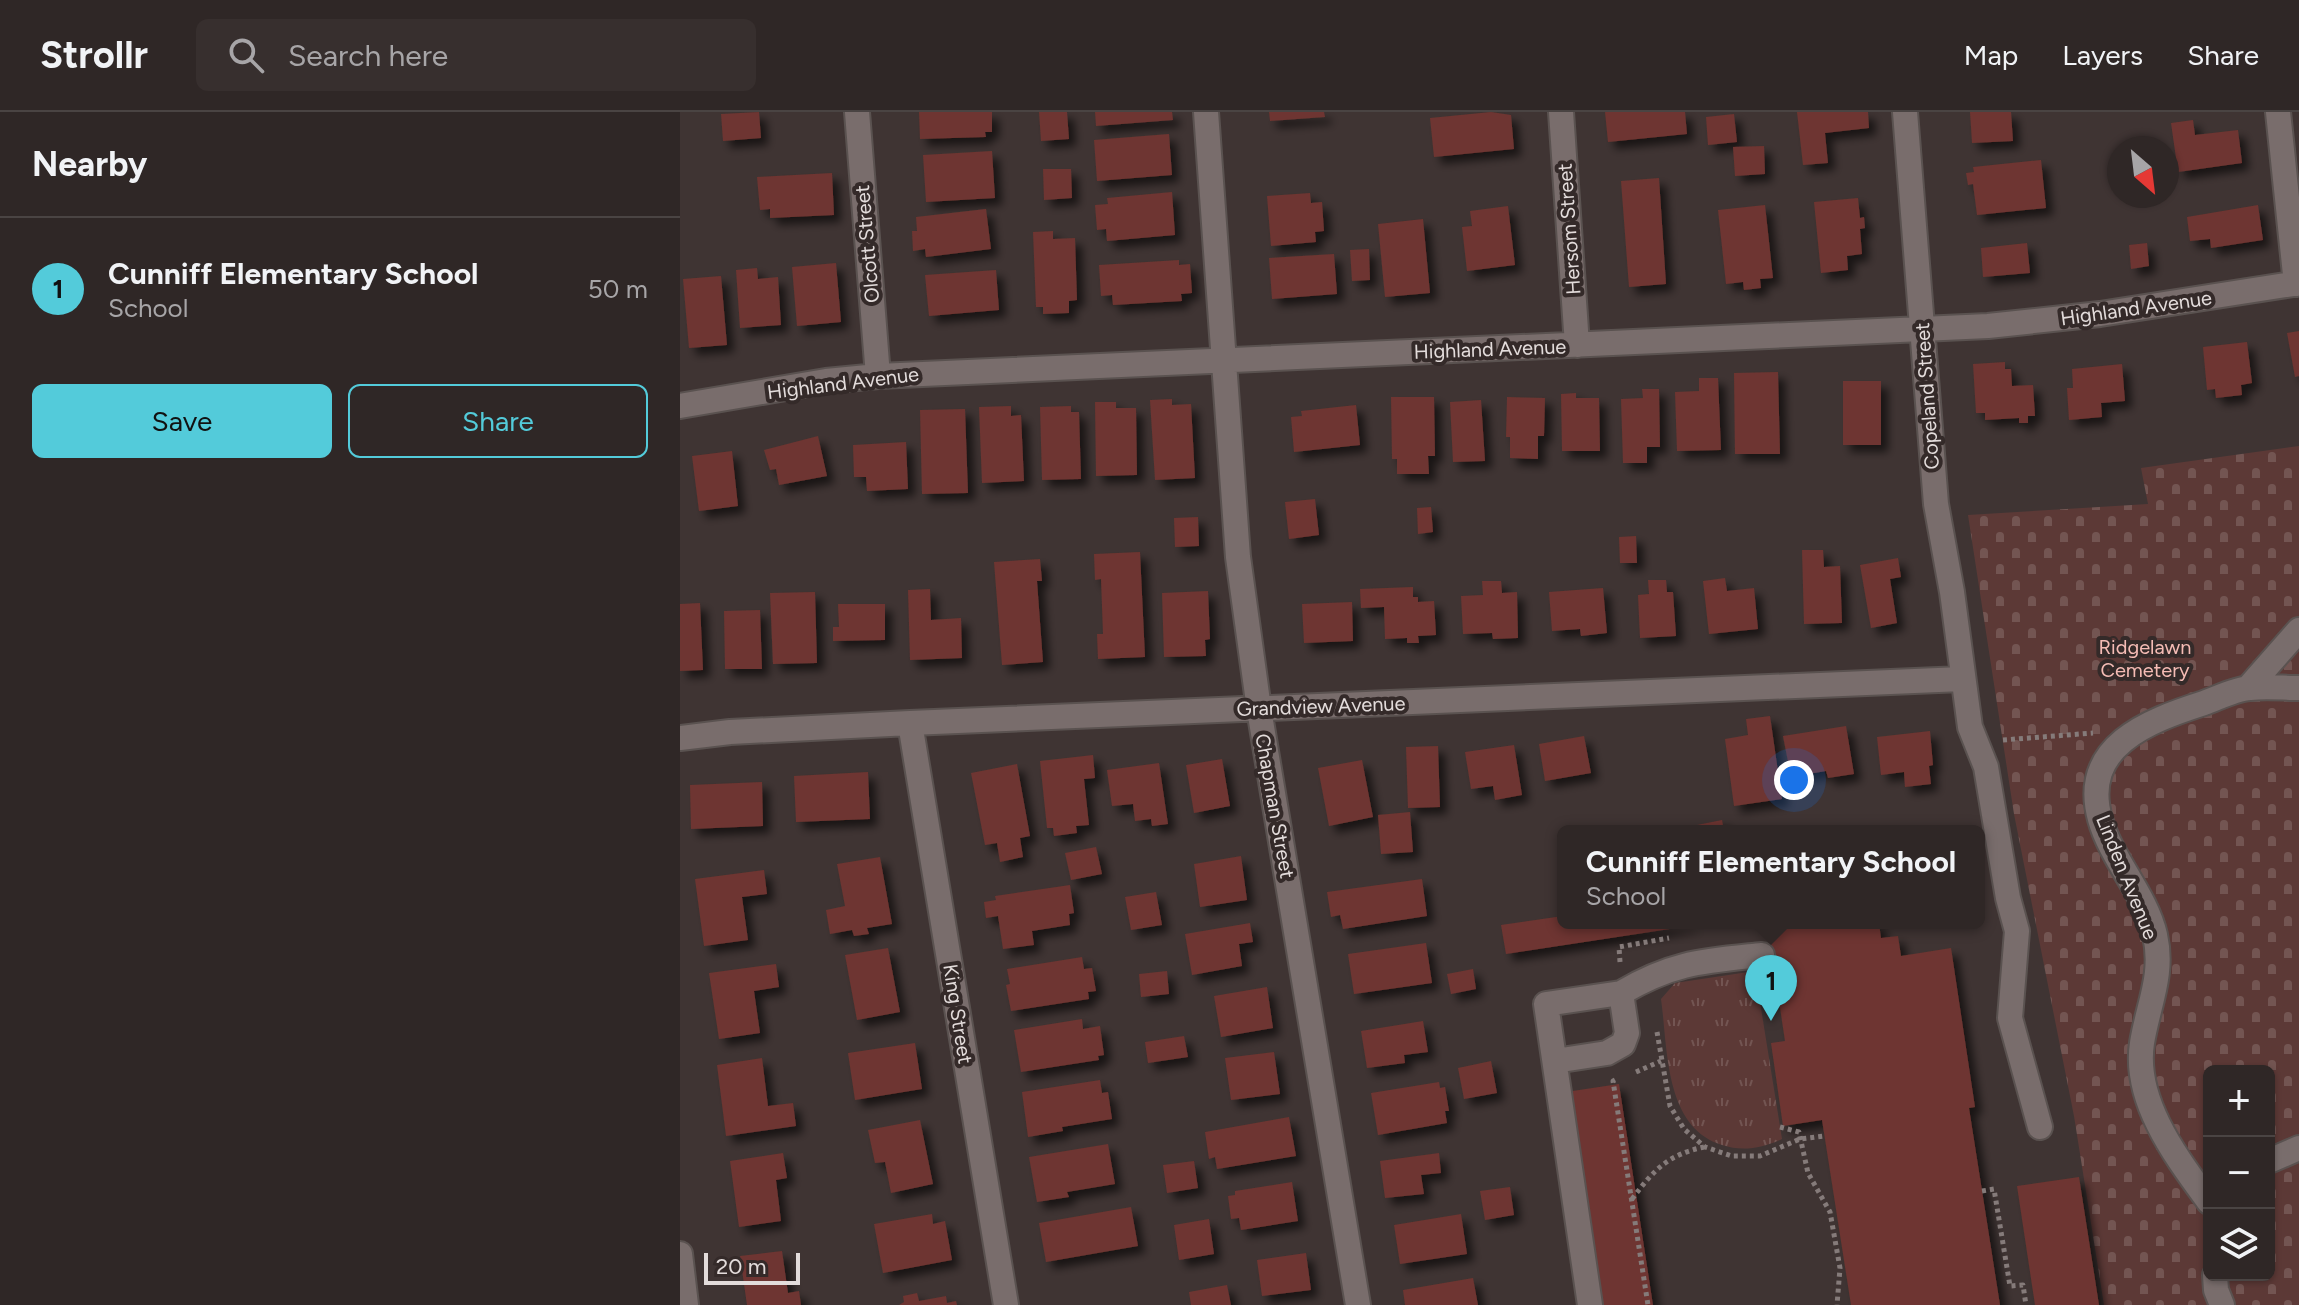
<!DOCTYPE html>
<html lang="en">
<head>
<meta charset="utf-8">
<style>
	:root { --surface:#2f2726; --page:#372f2e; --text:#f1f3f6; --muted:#a7a5a7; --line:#4a4443; --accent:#53cbda }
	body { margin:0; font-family:Figtree,sans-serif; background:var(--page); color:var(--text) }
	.controls { position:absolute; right:24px; bottom:24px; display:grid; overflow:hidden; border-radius:12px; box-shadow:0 2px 6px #0004 }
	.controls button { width:72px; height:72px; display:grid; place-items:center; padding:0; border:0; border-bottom:2px solid var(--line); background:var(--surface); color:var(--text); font:40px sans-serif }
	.compass { position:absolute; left:1427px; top:24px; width:72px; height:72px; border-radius:50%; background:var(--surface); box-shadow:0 2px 6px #0004; rotate:152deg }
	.scale { position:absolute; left:24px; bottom:20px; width:96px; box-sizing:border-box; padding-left:8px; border:4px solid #e3dcdb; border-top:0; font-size:22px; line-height:28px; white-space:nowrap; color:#e3dcdb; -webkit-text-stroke:6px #342a29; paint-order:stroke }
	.you { position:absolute; left:1114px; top:668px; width:28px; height:28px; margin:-20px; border:6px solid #fff; border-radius:50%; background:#1a73e8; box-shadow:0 0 0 12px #1a73e833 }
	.badge { display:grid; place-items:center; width:52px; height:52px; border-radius:50%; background:var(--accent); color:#111; font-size:26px; font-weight:700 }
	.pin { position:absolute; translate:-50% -66px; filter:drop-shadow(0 2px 4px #0008) }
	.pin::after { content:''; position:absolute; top:42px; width:28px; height:24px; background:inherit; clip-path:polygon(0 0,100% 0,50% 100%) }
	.popup { position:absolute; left:877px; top:713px; width:428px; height:104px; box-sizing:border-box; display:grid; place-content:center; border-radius:12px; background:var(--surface); filter:drop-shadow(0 2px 6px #0005); font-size:26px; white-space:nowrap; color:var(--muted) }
	.popup b { font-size:30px; color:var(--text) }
	.popup::after { content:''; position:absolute; left:50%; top:100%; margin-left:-16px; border:16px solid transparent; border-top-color:var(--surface) }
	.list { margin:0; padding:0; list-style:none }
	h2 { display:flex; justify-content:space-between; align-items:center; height:104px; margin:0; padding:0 32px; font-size:34px }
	h2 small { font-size:26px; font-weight:400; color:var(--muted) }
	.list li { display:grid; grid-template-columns:52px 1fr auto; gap:24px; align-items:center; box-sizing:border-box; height:144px; padding:0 32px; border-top:2px solid var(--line) }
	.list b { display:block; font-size:30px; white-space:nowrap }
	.list p { margin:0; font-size:26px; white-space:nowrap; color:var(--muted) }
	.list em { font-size:26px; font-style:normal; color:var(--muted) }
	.actions { display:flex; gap:16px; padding:24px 32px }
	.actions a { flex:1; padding:18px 0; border:2px solid var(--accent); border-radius:12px; text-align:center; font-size:28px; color:var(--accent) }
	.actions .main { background:var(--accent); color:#111 }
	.icon { flex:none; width:44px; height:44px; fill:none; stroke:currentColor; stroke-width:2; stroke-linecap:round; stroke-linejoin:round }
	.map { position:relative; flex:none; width:1619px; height:1193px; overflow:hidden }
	header { display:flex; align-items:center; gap:48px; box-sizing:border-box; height:112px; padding:0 40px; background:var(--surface); border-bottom:2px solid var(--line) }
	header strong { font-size:38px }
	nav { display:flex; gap:44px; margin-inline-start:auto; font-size:28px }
	.search { width:560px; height:72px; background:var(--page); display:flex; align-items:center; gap:20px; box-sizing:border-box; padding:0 28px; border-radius:12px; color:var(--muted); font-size:30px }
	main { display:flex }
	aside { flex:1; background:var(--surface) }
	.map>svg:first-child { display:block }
	.cemetery { fill:url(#cemetery-stones); fill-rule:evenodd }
	.park { fill:url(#park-tufts) }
	.building { fill:#6e3530; filter:url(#shadow) }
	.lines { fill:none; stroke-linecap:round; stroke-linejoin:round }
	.minor-casing { stroke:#5a5250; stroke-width:28 }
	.path { stroke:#857b7a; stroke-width:5; stroke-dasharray:4 4; stroke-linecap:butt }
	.minor { stroke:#796d6c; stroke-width:24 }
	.labels { text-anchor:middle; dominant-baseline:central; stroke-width:8; stroke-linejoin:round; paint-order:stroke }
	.street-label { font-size:20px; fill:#e3dcdb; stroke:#342a29 }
	.park-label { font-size:20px; fill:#f5bcb5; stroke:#342a29 }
</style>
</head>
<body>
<header>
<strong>Strollr</strong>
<div class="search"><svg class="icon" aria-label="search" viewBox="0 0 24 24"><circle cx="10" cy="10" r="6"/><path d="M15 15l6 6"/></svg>Search here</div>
<nav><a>Map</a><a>Layers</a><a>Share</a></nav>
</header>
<main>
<aside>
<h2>Nearby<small></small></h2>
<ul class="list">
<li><span class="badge">1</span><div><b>Cunniff Elementary School</b><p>School</p></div><em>50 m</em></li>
</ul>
<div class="actions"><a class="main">Save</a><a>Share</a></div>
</aside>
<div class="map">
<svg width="1619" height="1193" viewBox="0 0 1619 1193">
	<defs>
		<pattern id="cemetery-stones" width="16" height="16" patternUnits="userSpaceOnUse" patternTransform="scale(2)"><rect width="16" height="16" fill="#5c3936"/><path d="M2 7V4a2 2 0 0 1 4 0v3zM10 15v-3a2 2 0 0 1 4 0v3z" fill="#735552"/></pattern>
		<pattern id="park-tufts" width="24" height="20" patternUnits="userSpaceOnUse" patternTransform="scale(2)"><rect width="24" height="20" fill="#5c3936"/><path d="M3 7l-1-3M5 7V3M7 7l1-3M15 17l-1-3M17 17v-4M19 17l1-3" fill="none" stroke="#735552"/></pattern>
		<filter id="shadow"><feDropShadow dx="7" dy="7" stdDeviation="4" flood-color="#0009"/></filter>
	</defs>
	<rect width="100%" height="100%" fill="#3f3433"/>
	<path class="cemetery" d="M1619 334V1193H1424L1394 1004 1334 702 1288 403 1468 392 1461 356ZM1529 959H1589V1163H1529Z"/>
	<path class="park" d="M1075 859 1102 1027C1082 1036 1063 1040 1042 1033 984 1015 988 936 981 887L995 871Z"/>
	<path class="building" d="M79 0 81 26 43 29 41 2Z
		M239 0H312V20H305L306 25 240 27Z
		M359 0H387L389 27 361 29Z
		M415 0H492L493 8 416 14Z
		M589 0H644L645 5 590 9Z
		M811 0 831 3 834 37 754 45 750 6Z
		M925 0H1005L1007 22 928 30Z
		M1117 0H1188L1189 16 1145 21 1148 51 1123 53Z
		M1290 0H1331L1333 29 1292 31Z
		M1054 2 1057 30 1028 33 1026 5Z
		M1513 8 1515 23 1558 18 1562 51 1498 60 1491 11Z
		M489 22 492 63 417 69 414 28Z
		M1084 34 1085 62 1055 64 1053 35Z
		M312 39 315 86 246 90 243 43Z
		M1361 48 1366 96 1297 103 1293 72 1288 73 1286 61 1294 60 1293 55Z
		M363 57H391L392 86 364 88Z
		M152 61 154 103 90 106V97L80 98 77 65Z
		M979 66 986 172 949 175 941 69Z
		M492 80 495 123 427 129 426 117 417 118 415 93 428 92 427 86Z
		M630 81 631 91 642 90 644 119 635 120 636 130 591 134 587 84Z
		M1178 86 1180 106 1184 105 1185 116 1180 117 1182 142 1167 144 1168 158 1141 161 1134 90Z
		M1085 93 1093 166 1080 167 1081 176 1064 178 1063 170 1046 172 1038 98Z
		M1578 93 1583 128 1531 136 1530 127 1510 129 1507 105Z
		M828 94 835 153 787 159 782 115 792 114 790 99Z
		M306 97 311 137 246 145 245 137 233 139 232 119H237L236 105Z
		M743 107 750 181 705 185 698 112Z
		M373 119V127L395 126 397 188 389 189V201L363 202V195H356L353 120Z
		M1347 131 1350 161 1303 165 1301 136Z
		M1467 131 1469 154 1451 157 1449 133Z
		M689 137 690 168 672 169 670 138Z
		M654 142 657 182 592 187 589 146Z
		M499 148V153L510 152 512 181 501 182 502 189 433 193 432 183 421 184 419 153Z
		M156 151 161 210 117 214 112 155Z
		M77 156 78 167 98 165 101 213 60 216 56 158Z
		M316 158 319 198 249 204 245 163Z
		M41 164 47 233 9 236 3 167Z
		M1619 219V264L1615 265 1607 221Z
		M1567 230 1572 271 1561 273 1562 283 1536 286 1535 277 1527 278 1523 235Z
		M1325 250V257H1331L1332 274 1353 273 1355 304H1348V311H1339V306L1305 308V301H1296L1293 252Z
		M1442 252 1445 289 1421 291 1422 305 1389 308 1387 276H1393L1392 257Z
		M1098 260 1100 342H1055L1054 261Z
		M1019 266H1038L1041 338 997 339 995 280 1019 279Z
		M1163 269H1201V333H1163Z
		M962 277H979L980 335H967V351H943L941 287 963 286Z
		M896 281V286H919L920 339H882L881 282Z
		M711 285H754L755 344H748L749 362H717V347H712Z
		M827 285 865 286 864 324H858V347L830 346V325H826Z
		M492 287V293L511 292 515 366 475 368 470 288Z
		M801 288 805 349 773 350 770 290Z
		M415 290H436V296H456L457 363 416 364Z
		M676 293 680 333 614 340 611 305 622 304 621 299Z
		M331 294V304L341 303 344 369 302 371 299 295Z
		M391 294V300H399L401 367 362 368 360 295Z
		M285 297 288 381 242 382 240 298Z
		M138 324 147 364 99 373 96 357 90 358 84 338Z
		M226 330 228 377 187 379 186 365H174L173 333Z
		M52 339 58 394 19 399 12 344Z
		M635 387 639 423 609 427 605 390Z
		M751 395 753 420 738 422 737 396Z
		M518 405 519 434 495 435 494 406Z
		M956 424 957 451H940L939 425Z
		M1122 438H1143L1144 455 1160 454 1162 511 1124 512Z
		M460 440 465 545 418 547 417 522H423L421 467 415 468 414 442Z
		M1218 446 1221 465 1210 467 1217 511 1191 516 1180 453Z
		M360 447 362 469H357L363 550 322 553 314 450Z
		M1045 466 1047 479 1074 476 1078 517 1029 522 1023 469Z
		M968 468H986L987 480H993L996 524 960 526 958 483 969 482Z
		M802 469H821L822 481 837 480 838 526 813 527 812 521 783 522 781 484 803 483Z
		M733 475V485H738V490L754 489 756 523 738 524 739 531H727V526L705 527 704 495 681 496 680 477Z
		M923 476 927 521 901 524 900 517 872 519 869 480Z
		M250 477 251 508 281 506 282 546 230 548 228 478Z
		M528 479 530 527 525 528 526 544 484 545 482 481Z
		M135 480 137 551 93 552 90 481Z
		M672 490 673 529 624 531 622 492Z
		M20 491 23 558 0 559V492Z
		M158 492H205V528L153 529V515H159Z
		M80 498 82 557H45L44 499Z
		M1090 604 1102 687 1054 694 1045 627 1068 623 1066 607Z
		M1166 614 1174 662 1148 666 1146 659 1111 665 1103 624Z
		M1250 619 1253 653 1249 654 1251 672 1225 675 1224 660 1201 663 1197 625Z
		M904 624 911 661 865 669 859 632Z
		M834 633 842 683 815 688 813 674 791 677 785 640Z
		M758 634 760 695 728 696 726 635Z
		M413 643 415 666 404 667 409 713 396 714 397 721 374 724 373 716H367L360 649Z
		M542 647 550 694 514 701 506 653Z
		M682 648 693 705 649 714 638 656Z
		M479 651 488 712 472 714 471 707 455 709 453 692 432 694 427 658Z
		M337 652 350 724 340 726 343 745 320 750 317 731 305 733 291 661Z
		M188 660 190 707 116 710 114 664Z
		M82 670 83 714 11 717 10 673Z
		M730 700 733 740 701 742 698 703Z
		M1042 708 1044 719H1013L1012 714Z
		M416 735 422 762 391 768 385 741Z
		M561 744 567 788 520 795 514 752Z
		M200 745 212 812 187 816 189 822 174 824 172 818 150 822 146 798 165 794 157 752Z
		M84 758 87 782 62 785 68 828 24 834 15 767Z
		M742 767 747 804 663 817 660 803 651 805 647 780Z
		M390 773 394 801 389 802 390 813 352 819 354 833 323 837 318 804 306 806 304 790 316 788 315 784Z
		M476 780 482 813 451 818 445 785Z
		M883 804V811L1016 813 826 842 821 813Z
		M570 811 573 830 559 832 562 854 512 863 505 822Z
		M1119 811H1199L1201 826 1218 824 1221 844 1271 836 1295 995 1289 996 1320 1193H1171L1142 1008 1103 1014 1091 931 1105 929 1088 816Z
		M746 831 752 871 674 882 668 842Z
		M208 836 220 900 177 908 165 843Z
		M402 845 404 857 412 856 416 879 408 880 409 887 331 899 326 873 330 872 327 857Z
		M96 852 99 875 74 879 80 921 39 927 29 861Z
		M793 857 796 877 771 882 767 862Z
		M487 859 489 882 461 885 459 862Z
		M587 875 593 916 541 925 534 884Z
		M402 907 403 917 420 914 424 943 418 944 419 948 341 960 334 918Z
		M743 909 748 940 724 943 725 951 687 956 681 919Z
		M504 924 508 945 468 951 465 930Z
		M235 931 242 977 175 988 168 941Z
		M594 940 600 982 551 988 545 946Z
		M82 946 88 994 113 991 116 1014 46 1024 37 953Z
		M811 949 817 981 784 987 778 956Z
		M420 968 422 981 428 980 432 1007 382 1015 383 1019 348 1025 342 980Z
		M759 970 760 976 765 975 769 999H765L767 1011 698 1023 691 981Z
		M939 972 973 1193H919L886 980Z
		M609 1005 616 1044 537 1057 535 1045 529 1047 525 1020Z
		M240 1008 253 1072 211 1081 205 1050 195 1051 188 1018Z
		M428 1032 435 1072 387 1080 389 1085 357 1090 349 1045Z
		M103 1041 107 1066 96 1068 101 1109 59 1115 50 1049Z
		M759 1041 761 1061 741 1063 744 1082 705 1086 700 1049Z
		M514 1049 518 1076 487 1081 483 1053Z
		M1399 1065 1419 1193H1355L1337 1074Z
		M612 1070 618 1109 561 1118 559 1106 551 1107 548 1084 555 1083V1079Z
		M830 1075 834 1103 805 1108 800 1079Z
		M451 1095 458 1134 366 1150 359 1111Z
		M252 1102 253 1112 265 1109 272 1148 203 1161 194 1112Z
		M781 1102 787 1142 720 1152 714 1113Z
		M529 1107 534 1142 499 1148 494 1113Z
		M102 1139 108 1181 119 1179 121 1193H67L60 1144Z
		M626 1141 631 1178 582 1184 577 1148Z
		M793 1166 798 1193H725L723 1178Z
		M547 1173 551 1193H511L509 1180Z
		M237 1181 239 1189 266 1184 267 1191 276 1189 277 1193H219L224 1190 223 1184Z"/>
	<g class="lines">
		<g class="minor-casing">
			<path id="minor" d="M177 0 198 264
				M526 0 558 445 579 597 678 1193
				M881 0 897 233
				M1225 0 1256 392 1272 480 1290 615 1306 655 1328 786 1337 819 1330 906 1360 1015
				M1598 0 1616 172
				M0 294 146 269 198 264 1308 214 1420 202 1619 171
				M1568 576 1619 518
				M230 611 326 1193
				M0 626 50 620 230 611 1282 567
				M941 881C993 850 1024 849 1082 843
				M875 949 927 941 943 932 947 921 941 881 866 892 910 1193
				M1589 1049 1619 1036
				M1529 1090C1497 1046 1453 989 1462 931 1468 893 1484 863 1475 823 1466 783 1431 747 1420 707 1400 634 1468 609 1524 591 1538 586 1555 577 1570 576 1586 574 1603 576 1619 576
				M0 1142 6 1193
				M1535 1163 1536 1178 1542 1193"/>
		</g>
		<path class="path" d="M1323 628 1413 621
			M1066 814 1081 811
			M940 850 939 835 989 826
			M977 920 990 994 1004 1017 1025 1035 1052 1044H1080L1120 1027 1144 1024
			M956 960 981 949
			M935 968 933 969 968 1193
			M1100 1015 1119 1020 1128 1061 1150 1100 1160 1156 1157 1193
			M1302 1079 1314 1077 1330 1174 1343 1173 1346 1193
			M952 1087C974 1058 987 1043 1024 1035"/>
		<use href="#minor" class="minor"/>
	</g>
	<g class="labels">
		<g class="street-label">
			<text transform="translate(889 117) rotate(-94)">Hersom Street</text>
			<text transform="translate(187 132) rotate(-95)">Olcott Street</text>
			<text transform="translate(1456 196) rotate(-8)">Highland Avenue</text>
			<text transform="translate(810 237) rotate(-2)">Highland Avenue</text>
			<text transform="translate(163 271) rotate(-7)">Highland Avenue</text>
			<text transform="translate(1247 284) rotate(-94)">Copeland Street</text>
			<text transform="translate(641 594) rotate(-2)">Grandview Avenue</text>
			<text transform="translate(595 694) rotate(80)">Chapman Street</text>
			<text transform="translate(1447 765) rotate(68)">Linden Avenue</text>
			<text transform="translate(278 902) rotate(81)">King Street</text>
		</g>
		<g class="park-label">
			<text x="1465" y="535">Ridgelawn<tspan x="1465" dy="23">Cemetery</tspan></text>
		</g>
	</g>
</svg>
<div class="controls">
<button>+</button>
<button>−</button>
<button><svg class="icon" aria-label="layers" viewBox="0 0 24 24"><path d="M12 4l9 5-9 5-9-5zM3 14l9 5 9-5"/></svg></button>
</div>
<svg class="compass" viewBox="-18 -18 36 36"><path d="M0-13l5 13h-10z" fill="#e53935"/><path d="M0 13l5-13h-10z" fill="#a7a5a7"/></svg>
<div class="scale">20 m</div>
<div class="you"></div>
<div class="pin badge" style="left:1091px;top:909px">1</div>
<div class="popup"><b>Cunniff Elementary School</b>School</div>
</div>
</main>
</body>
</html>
